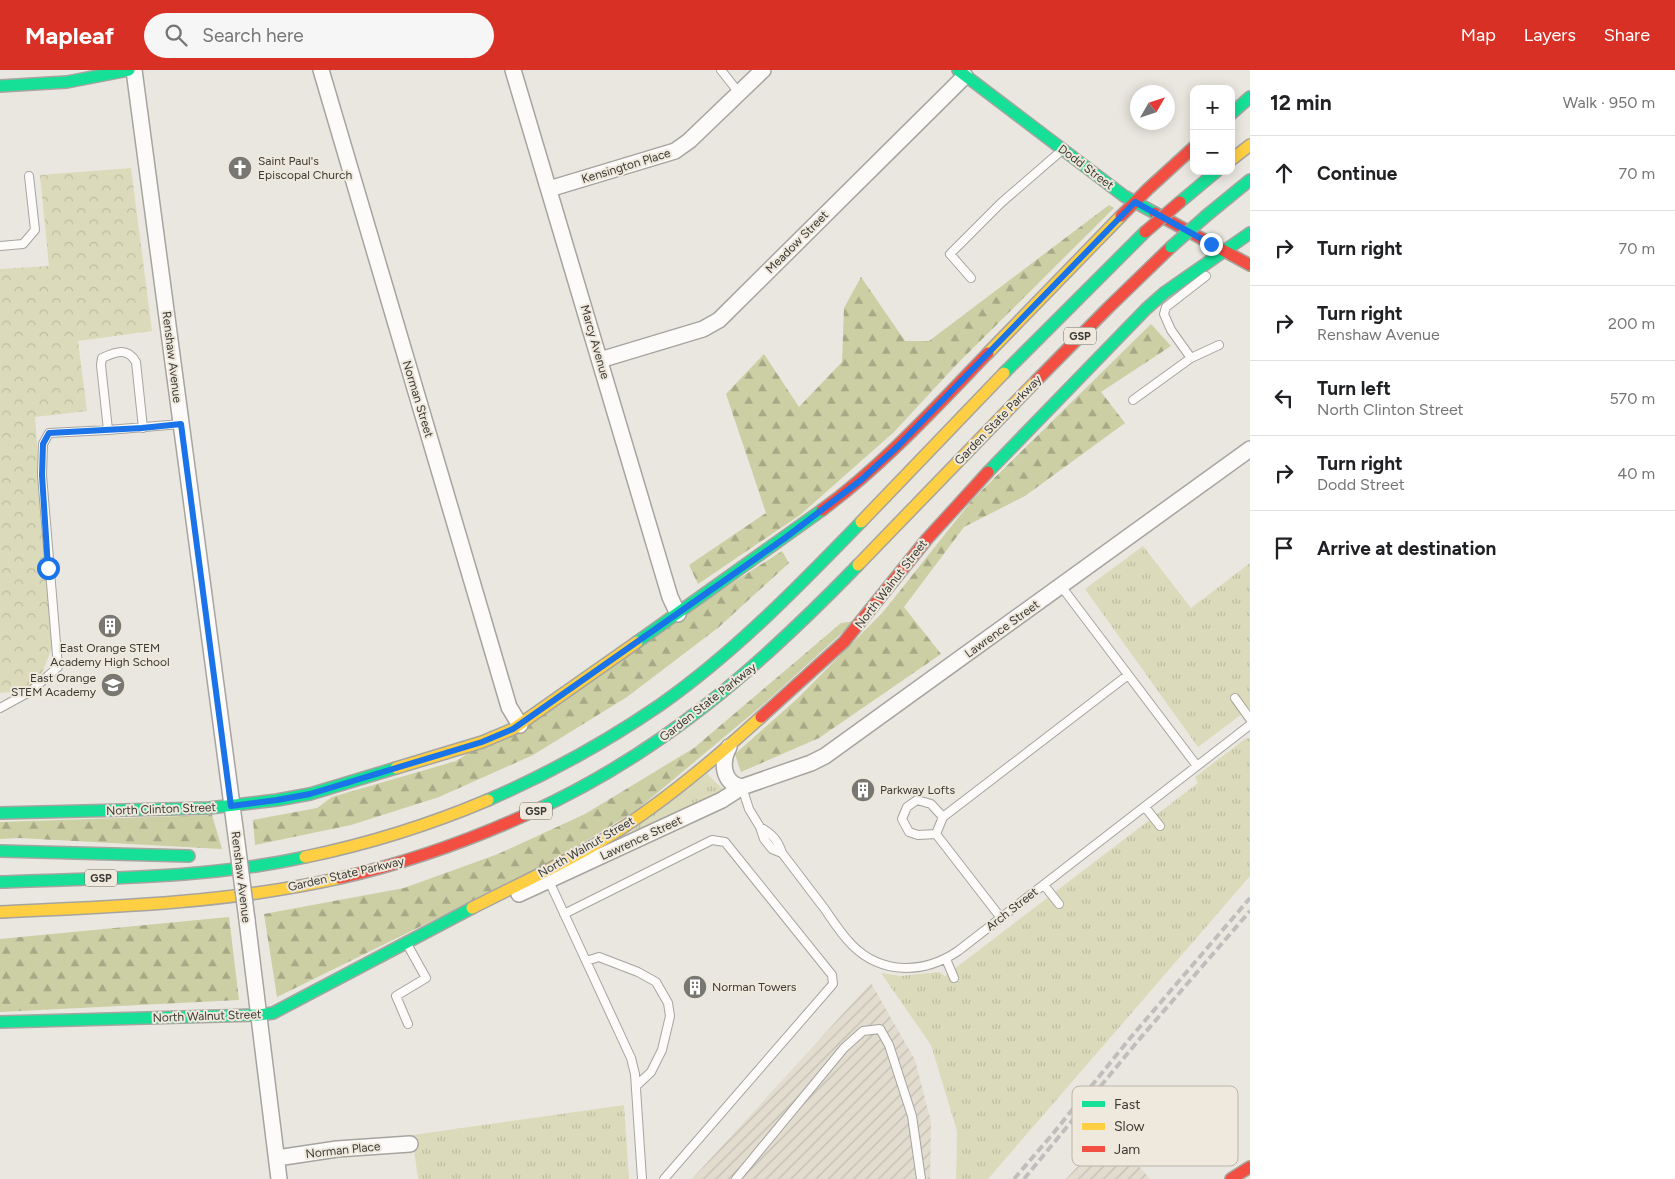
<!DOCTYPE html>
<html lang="en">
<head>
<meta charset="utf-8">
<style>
	:root { --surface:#fff; --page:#f6f6f6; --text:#202124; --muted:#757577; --line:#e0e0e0; --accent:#d93025 }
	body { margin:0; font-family:Figtree,sans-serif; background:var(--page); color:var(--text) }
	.controls { position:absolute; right:15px; top:15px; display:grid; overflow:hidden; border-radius:10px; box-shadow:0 2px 12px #0003 }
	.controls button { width:45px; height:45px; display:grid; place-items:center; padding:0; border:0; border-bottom:1px solid var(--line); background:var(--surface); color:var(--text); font:25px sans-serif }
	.compass { position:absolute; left:1130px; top:15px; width:45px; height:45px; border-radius:50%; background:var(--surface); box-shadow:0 2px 12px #0003; rotate:51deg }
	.stop { position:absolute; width:15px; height:15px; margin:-11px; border:4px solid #1a73e8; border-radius:50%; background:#fff }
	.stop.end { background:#1a73e8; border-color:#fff; box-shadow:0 1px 5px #0008 }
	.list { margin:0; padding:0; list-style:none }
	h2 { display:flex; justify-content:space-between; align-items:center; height:65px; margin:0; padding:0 20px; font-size:21px }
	h2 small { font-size:16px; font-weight:400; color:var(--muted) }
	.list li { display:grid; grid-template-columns:32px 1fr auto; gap:15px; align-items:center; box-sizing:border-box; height:75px; padding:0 20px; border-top:1px solid var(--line) }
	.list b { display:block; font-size:19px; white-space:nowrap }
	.list p { margin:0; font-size:16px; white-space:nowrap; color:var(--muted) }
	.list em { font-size:16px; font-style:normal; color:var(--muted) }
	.icon { flex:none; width:28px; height:28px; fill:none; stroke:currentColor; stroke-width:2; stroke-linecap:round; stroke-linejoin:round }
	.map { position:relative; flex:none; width:1250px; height:1109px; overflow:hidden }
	header { display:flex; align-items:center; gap:30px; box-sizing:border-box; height:70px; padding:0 25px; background:var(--accent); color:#fff }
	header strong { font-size:24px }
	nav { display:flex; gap:28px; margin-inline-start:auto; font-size:18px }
	.search { width:350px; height:45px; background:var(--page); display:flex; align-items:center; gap:12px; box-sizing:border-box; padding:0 18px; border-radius:28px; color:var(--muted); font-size:19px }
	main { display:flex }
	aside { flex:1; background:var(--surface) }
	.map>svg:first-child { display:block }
	.industrial { fill:url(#industrial-furrows) }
	.grass { fill:url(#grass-tufts) }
	.forest { fill:url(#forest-firs) }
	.park { fill:url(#park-crowns) }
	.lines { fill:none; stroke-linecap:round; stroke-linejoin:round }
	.lane-casing { stroke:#a6a49f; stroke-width:10 }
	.street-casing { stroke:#a6a49f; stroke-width:18 }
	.fast-casing { stroke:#a6a49f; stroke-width:14 }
	.slow-casing { stroke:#a6a49f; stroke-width:14 }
	.jam-casing { stroke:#a6a49f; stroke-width:14 }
	.lane { stroke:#fcfbfa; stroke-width:8 }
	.street { stroke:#fcfbfa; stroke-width:15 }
	.fast { stroke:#16e098; stroke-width:11 }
	.slow { stroke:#ffcf43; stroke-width:11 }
	.jam { stroke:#f24e42; stroke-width:11 }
	.rail { stroke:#c0bebc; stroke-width:4; stroke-dasharray:8 4; stroke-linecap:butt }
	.street-bridge-casing { stroke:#a6a49f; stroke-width:18; stroke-linecap:butt }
	.fast-bridge-casing { stroke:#a6a49f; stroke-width:14; stroke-linecap:butt }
	.jam-bridge-casing { stroke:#a6a49f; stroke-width:14; stroke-linecap:butt }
	.street-bridge { stroke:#fcfbfa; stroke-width:15 }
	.fast-bridge { stroke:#16e098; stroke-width:11 }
	.jam-bridge { stroke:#f24e42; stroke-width:11 }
	.route { stroke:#1a73e8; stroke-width:6 }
	.labels { text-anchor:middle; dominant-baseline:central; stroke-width:4; stroke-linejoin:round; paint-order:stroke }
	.shield { fill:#eee9dc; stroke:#716e67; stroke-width:1 }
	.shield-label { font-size:11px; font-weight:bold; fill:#3c3a35 }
	.poi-label { font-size:12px; fill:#3c3a35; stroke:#eee9dc; text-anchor:start }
	.street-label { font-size:12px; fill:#3c3a35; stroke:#eee9dc }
	.key { fill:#eee9dc; stroke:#b9b4aa; stroke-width:1 }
	.key-label { font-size:14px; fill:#3c3a35 }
</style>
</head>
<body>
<header>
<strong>Mapleaf</strong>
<div class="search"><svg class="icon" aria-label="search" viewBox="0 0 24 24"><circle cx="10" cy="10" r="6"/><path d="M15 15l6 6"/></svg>Search here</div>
<nav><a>Map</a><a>Layers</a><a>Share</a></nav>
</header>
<main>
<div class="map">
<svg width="1250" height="1109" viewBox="0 0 1250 1109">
	<defs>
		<pattern id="industrial-furrows" width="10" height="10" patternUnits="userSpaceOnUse" patternTransform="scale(1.25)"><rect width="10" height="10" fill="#e1dcce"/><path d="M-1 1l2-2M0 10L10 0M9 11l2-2" fill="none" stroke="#c2beb2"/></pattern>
		<pattern id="grass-tufts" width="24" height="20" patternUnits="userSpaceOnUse" patternTransform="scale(1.25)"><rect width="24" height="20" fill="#dbdbbb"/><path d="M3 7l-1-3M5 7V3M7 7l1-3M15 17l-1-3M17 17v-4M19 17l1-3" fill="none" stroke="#bdbda1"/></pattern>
		<pattern id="forest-firs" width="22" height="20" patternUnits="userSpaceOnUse" patternTransform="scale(1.25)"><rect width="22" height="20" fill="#cccea3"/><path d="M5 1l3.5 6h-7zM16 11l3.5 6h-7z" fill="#a7a886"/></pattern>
		<pattern id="park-crowns" width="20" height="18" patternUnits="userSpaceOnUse" patternTransform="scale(1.25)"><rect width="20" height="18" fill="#dbdbbb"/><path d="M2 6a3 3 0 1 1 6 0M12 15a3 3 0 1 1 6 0" fill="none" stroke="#bdbda1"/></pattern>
	</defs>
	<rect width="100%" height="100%" fill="#eae7e0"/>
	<path class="industrial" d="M871 913 915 990 931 1052 930 1109H692Z
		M1110 1062 1150 1109H1066Z"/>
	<path class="grass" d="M1143 476 1191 538 1250 493V638L1198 677 1085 519Z
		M1250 668V806L988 1109H956L957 1061 931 975 881 903 901 906 939 902 945 906 1198 713 1195 707 1245 669Z
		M707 704 725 721 611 776Z
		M624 1035 629 1109H418L412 1065Z"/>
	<path class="forest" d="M1109 135 1114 138 957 294 894 362 800 445 698 514 689 495 766 443 726 324 764 284 799 337 842 292 844 238 861 207 905 271H929Z
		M1151 254 1171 276 1101 322 1125 353 1025 426 964 457 904 537 941 584 819 668 741 702 735 684 796 630 883 542 973 429Z
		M782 481 789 493 719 557 627 627 533 685 439 727 351 755 255 775 253 750 317 738 332 727 456 691Z
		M855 551 765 633 638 739 552 792 277 927 264 844 404 818 498 784 585 744 694 678 841 553Z
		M212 745 222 779 19 768 0 769V752Z
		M229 847 239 930 0 942V869Z"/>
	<path class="park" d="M131 98 152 261 78 271 87 341 35 347 52 578 42 603 26 621 0 623V199L49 196 40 105Z"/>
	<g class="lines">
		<g class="lane-casing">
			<path id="lane" d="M721 0 739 23
				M0 176 23 174 35 160 29 106
				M971 208 950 184 1001 133 1061 81
				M1191 288 1219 275
				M1133 330 1191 288 1171 260 1164 244 1166 237 1206 206
				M143 358 136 292C127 277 116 282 102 288L101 295 108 360 181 354
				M1061 516 1197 696
				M1235 628 1250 649
				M0 638 31 621 58 597 42 405 43 374 49 363 108 360
				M742 717 749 739 760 757 764 769 772 779 782 783
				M1145 737 1160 756
				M760 757C772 764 778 770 782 783 796 801 810 820 824 838 833 851 841 864 852 875 882 905 924 904 958 881L1250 655
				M936 764 918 765 909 762 902 749 907 737 917 730 931 734 943 747
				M549 811 631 988 635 1004 642 1109
				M1044 815 1059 834
				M564 844 712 770 725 772 832 905 833 914 664 1109
				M1001 848 936 764 943 747 1128 605
				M407 874 426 908 396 926 408 954
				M946 889 954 908
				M586 891 599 887 638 902 656 912 668 933 670 946 662 980 651 1002 636 1016
				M736 1109 844 978 863 961 880 959 889 975 912 1046 921 1109"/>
		</g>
		<g class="street-casing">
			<path id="street" d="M134 0 237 773
				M321 0 509 637 520 655
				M513 0 670 527 678 544
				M549 119 675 81 689 71 763 0
				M600 290 703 259 719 250 965 6
				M729 677C721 691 722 714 742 717
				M519 824 722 730 742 717 811 693 825 686 1250 379
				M247 850 279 1109
				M277 1088 337 1079 410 1074"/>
		</g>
		<g class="fast-casing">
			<path id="fast" d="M958 0 1124 126 1155 143
				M0 16 67 12 129 0
				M1231 44 1250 27
				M1180 132 1217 101
				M1206 146 1250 110
				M1004 303 1145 162
				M988 402 1146 239 1164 223 1250 163
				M637 572 822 440
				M488 730C548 704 606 672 660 635 734 583 798 517 861 452
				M532 742C663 682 759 597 858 495
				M0 743 209 738 277 730 310 724 396 698
				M0 781 189 786
				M0 812C100 808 206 809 305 787
				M0 952 259 945 273 943 472 838"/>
		</g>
		<g class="slow-casing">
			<path id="slow" d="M1231 90 1250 75
				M988 283 1121 146
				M861 452 1004 303
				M858 495 1036 311
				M396 698 482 672 513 659 637 572
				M305 787C368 774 429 755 488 730
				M472 838C521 813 572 790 619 760 670 727 717 687 761 647
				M0 842C114 837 228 833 340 808"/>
		</g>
		<g class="jam-casing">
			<path id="jam" d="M1155 143 1250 195
				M1121 146 1148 119 1194 77
				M1036 311 1108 238 1171 177
				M822 440C883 395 935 338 988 283
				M761 647 844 572 927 469 988 402
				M340 808C406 793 471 770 532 742
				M1231 1109 1250 1097"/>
		</g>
		<use href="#lane" class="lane"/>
		<use href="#street" class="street"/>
		<use href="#fast" class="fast"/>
		<use href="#slow" class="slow"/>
		<use href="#jam" class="jam"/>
		<path class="rail" d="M1014 1109 1051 1066 1131 967 1250 828
			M1024 1109 1137 972 1250 841"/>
		<g class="street-bridge-casing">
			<path id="street-bridge" d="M237 773 247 850"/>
		</g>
		<g class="fast-bridge-casing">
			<path id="fast-bridge" d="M1171 177 1206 146"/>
		</g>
		<g class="jam-bridge-casing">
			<path id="jam-bridge" d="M1145 162 1180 132"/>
		</g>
		<use href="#street-bridge" class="street-bridge"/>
		<use href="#fast-bridge" class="fast-bridge"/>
		<use href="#jam-bridge" class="jam-bridge"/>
	</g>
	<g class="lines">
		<path class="route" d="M48 498 42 405 43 374 49 363 142 358 181 354 231 736 277 730 310 724 482 672 513 659 785 468 861 410 897 377 1135 132 1211 174"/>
	</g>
	<defs>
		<g id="church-disc" transform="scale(1.25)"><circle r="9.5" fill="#797771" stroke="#eee9dc"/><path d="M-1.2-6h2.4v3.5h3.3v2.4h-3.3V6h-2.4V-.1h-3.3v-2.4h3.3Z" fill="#fff"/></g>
		<g id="building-disc" transform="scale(1.25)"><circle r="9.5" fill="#797771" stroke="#eee9dc"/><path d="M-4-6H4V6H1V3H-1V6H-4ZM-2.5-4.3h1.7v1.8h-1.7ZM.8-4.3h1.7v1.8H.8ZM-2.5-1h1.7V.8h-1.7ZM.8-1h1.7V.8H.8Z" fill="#fff"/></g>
		<g id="school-disc" transform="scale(1.25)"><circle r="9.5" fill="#797771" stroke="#eee9dc"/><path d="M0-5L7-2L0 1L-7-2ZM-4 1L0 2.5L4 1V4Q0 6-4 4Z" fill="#fff"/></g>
	</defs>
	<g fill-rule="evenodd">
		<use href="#church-disc" x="240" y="98"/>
		<use href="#building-disc" x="110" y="556"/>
		<use href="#school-disc" x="113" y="615"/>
		<use href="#building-disc" x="863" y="720"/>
		<use href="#building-disc" x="695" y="917"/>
	</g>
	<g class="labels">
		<g class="shield">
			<rect x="1064" y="257.5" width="32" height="17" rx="4"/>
			<rect x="520" y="732.5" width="32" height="17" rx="4"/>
			<rect x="85" y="799.5" width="32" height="17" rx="4"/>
		</g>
		<g class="shield-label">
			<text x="1080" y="266">GSP</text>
			<text x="536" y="741">GSP</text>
			<text x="101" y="808">GSP</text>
		</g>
		<g class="poi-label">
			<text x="258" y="91">Saint Paul's<tspan x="258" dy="14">Episcopal Church</tspan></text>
			<text x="110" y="578" text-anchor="middle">East Orange STEM<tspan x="110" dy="14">Academy High School</tspan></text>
			<text x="96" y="608" text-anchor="end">East Orange<tspan x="96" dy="14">STEM Academy</tspan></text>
			<text x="880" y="720">Parkway Lofts</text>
			<text x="712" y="917">Norman Towers</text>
		</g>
		<g class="street-label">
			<text transform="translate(626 96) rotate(-17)">Kensington Place</text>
			<text transform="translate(1086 97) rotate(37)">Dodd Street</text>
			<text transform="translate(797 172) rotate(-45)">Meadow Street</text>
			<text transform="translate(595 272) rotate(74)">Marcy Avenue</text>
			<text transform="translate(172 287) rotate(83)">Renshaw Avenue</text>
			<text transform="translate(418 329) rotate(73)">Norman Street</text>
			<text transform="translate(998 350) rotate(-46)">Garden State Parkway</text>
			<text transform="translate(891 514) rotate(-52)">North Walnut Street</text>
			<text transform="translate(1002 559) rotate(-36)">Lawrence Street</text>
			<text transform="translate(708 632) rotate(-38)">Garden State Parkway</text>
			<text transform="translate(161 739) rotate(-2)">North Clinton Street</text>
			<text transform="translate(641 768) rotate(-25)">Lawrence Street</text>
			<text transform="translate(586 777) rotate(-30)">North Walnut Street</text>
			<text transform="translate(346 804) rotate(-13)">Garden State Parkway</text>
			<text transform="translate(241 807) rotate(83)">Renshaw Avenue</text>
			<text transform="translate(1012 839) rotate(-38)">Arch Street</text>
			<text transform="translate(207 946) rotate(-2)">North Walnut Street</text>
			<text transform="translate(343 1080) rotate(-6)">Norman Place</text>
		</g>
	</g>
	<rect x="1072" y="1016" width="166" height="80" rx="8" class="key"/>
	<rect x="1082" y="1031" width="23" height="6" fill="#16e098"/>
	<rect x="1082" y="1053" width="23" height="7" fill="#ffcf43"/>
	<rect x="1082" y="1076" width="23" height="6" fill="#f24e42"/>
	<g class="key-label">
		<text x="1114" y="1039">Fast</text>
		<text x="1114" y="1061">Slow</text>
		<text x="1114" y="1084">Jam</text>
	</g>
</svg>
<div class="controls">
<button>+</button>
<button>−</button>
</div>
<svg class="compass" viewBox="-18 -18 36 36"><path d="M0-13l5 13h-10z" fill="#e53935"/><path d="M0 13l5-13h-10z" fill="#757577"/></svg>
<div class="stop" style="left:48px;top:498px"></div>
<div class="stop end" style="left:1211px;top:174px"></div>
</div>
<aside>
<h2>12 min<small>Walk · 950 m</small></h2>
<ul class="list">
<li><svg class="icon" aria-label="ahead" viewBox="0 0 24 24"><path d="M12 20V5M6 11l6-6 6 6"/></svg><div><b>Continue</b></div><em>70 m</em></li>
<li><svg class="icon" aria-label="right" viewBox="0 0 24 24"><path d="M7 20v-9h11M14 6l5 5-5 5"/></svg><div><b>Turn right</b></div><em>70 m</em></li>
<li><svg class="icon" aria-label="right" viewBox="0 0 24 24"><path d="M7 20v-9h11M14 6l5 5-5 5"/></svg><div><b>Turn right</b><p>Renshaw Avenue</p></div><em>200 m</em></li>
<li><svg class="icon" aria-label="left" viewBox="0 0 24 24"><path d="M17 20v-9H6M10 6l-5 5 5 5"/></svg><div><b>Turn left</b><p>North Clinton Street</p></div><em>570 m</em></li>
<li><svg class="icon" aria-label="right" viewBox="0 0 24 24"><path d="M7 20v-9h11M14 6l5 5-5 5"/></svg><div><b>Turn right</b><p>Dodd Street</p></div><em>40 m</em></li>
<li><svg class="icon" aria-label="arrive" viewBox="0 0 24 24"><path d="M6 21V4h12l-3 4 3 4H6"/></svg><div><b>Arrive at destination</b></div></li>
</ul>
</aside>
</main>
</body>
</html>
